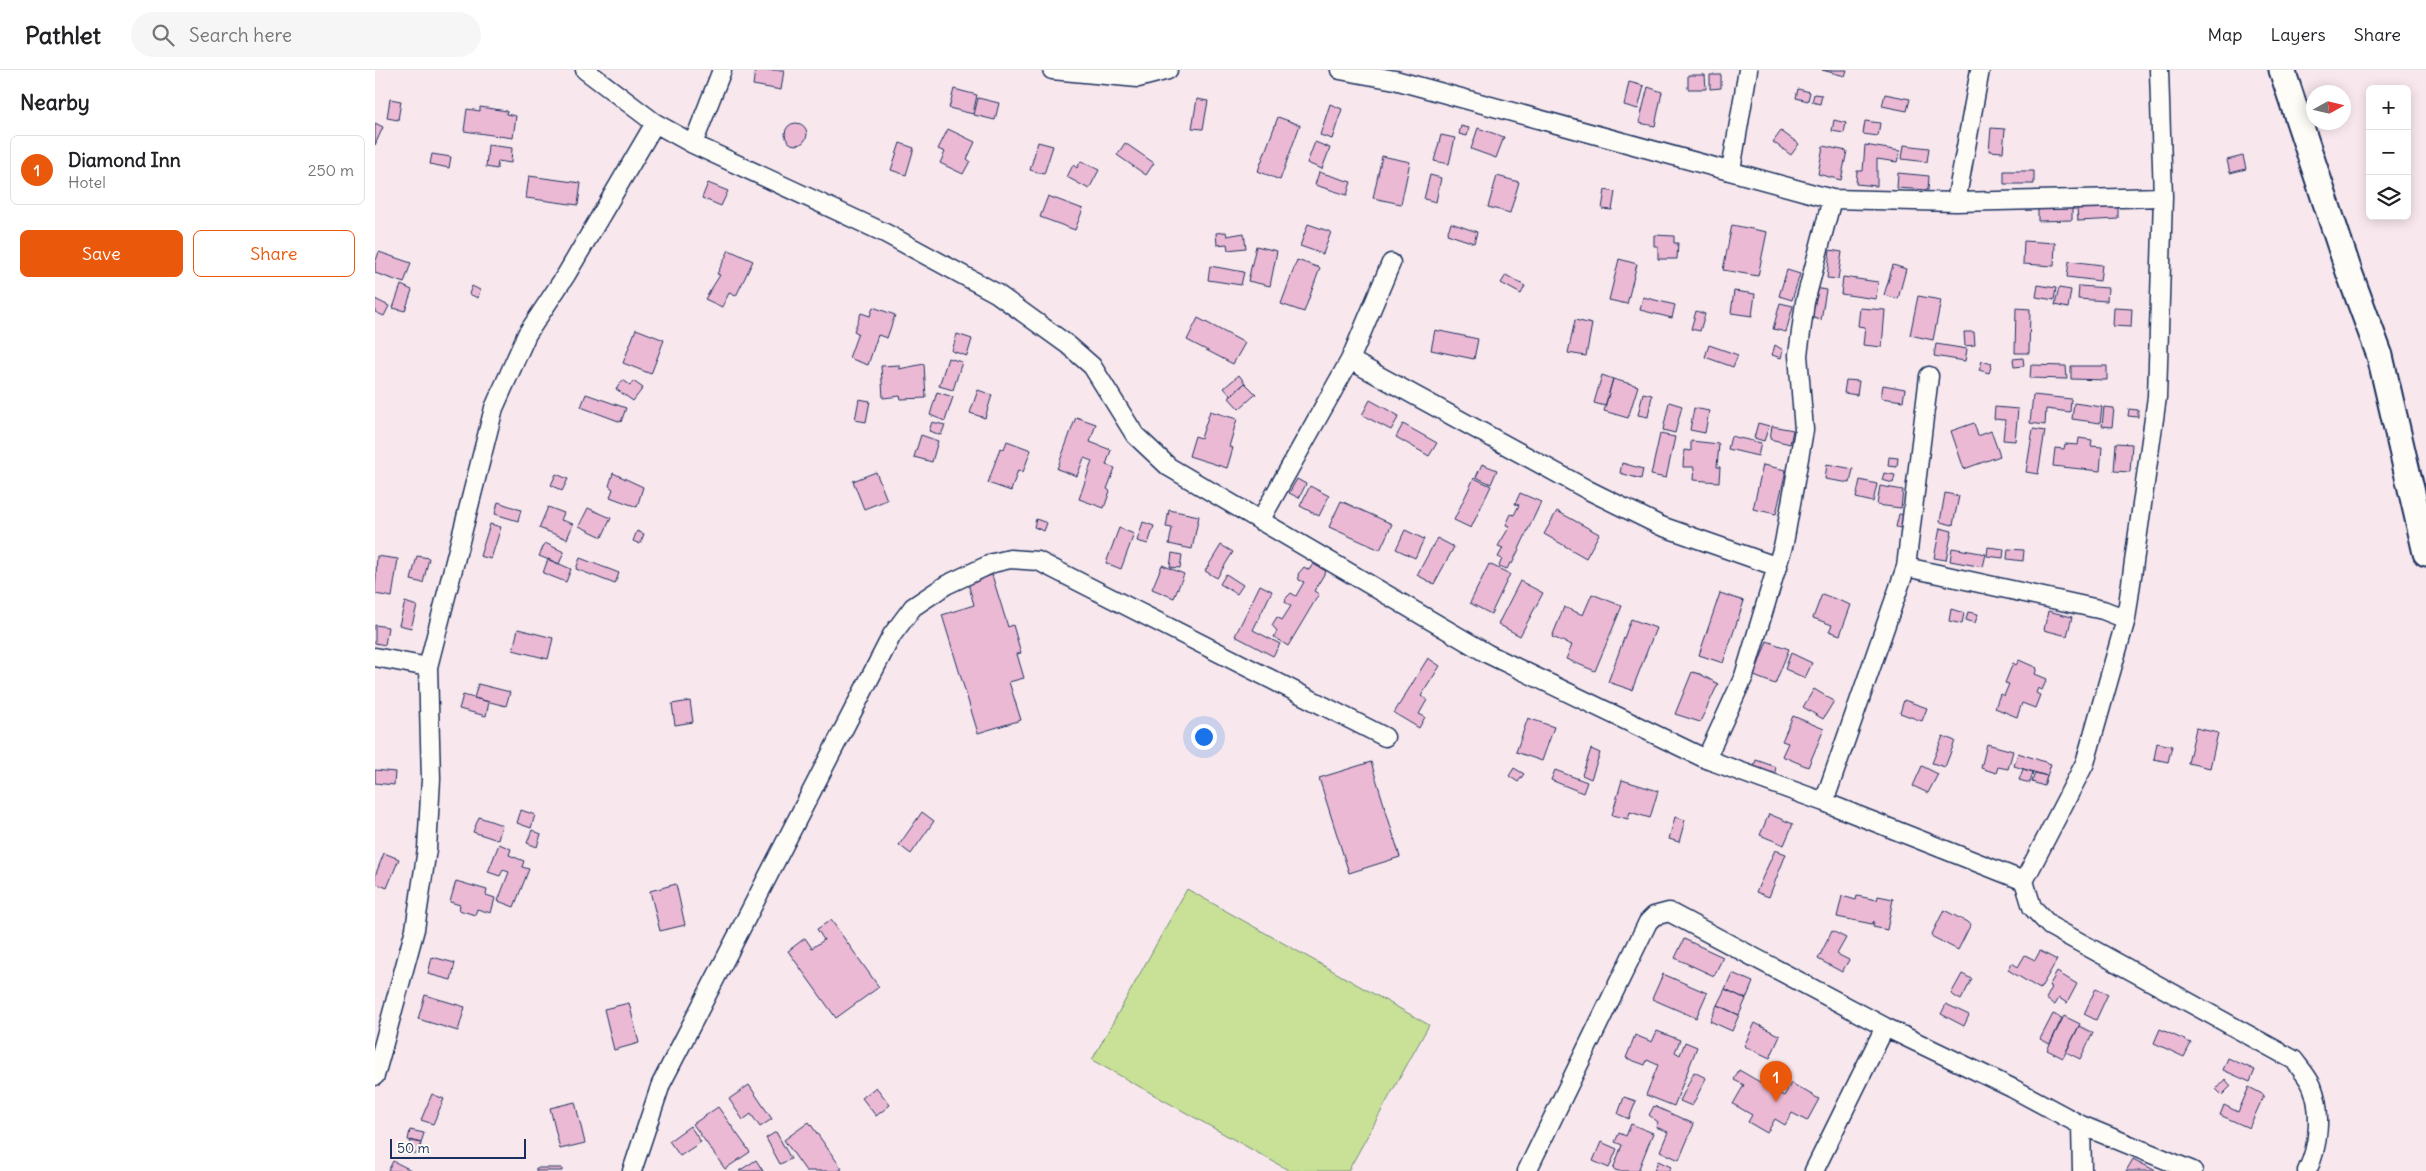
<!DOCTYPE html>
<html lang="en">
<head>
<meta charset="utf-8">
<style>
	:root { --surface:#fff; --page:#f6f6f6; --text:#202124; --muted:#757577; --line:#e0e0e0; --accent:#ea580c }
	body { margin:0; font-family:Delius,sans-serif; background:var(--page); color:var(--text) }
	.controls { position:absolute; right:15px; top:15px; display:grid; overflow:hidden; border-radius:8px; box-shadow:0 2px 12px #0003 }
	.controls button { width:45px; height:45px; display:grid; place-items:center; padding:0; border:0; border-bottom:1px solid var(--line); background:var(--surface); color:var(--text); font:25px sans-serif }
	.compass { position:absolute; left:1931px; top:15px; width:45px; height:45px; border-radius:50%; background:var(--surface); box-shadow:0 2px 12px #0003; rotate:82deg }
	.scale { position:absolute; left:15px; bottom:12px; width:136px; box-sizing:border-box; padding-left:5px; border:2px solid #1b2f5e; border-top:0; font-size:14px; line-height:18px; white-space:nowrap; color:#1b2f5e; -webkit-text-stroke:4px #fdfcf7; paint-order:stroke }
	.you { position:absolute; left:828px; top:666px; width:18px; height:18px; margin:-12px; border:4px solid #fff; border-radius:50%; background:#1a73e8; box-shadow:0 0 0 8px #1a73e833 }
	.badge { display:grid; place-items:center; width:32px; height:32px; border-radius:50%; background:var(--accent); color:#fff; font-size:16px; font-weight:700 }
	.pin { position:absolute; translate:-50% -41px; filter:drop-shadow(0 1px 2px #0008) }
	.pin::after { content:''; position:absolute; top:26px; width:18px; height:15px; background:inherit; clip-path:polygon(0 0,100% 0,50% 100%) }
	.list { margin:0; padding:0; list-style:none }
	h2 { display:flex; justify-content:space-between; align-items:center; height:65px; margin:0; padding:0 20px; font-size:21px }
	h2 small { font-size:16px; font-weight:400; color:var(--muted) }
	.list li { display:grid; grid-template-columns:32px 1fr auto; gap:15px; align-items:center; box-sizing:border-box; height:70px; margin:0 10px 10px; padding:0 10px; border:1px solid var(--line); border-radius:8px }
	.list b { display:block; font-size:19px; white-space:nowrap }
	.list p { margin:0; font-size:16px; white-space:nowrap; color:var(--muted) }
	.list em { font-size:16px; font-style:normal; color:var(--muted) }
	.actions { display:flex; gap:10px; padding:15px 20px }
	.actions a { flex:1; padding:11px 0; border:1px solid var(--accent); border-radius:8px; text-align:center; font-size:18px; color:var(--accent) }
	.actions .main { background:var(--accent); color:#fff }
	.icon { flex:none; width:28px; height:28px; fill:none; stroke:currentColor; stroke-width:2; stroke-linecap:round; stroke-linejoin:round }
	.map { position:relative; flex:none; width:2051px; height:1101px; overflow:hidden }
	header { display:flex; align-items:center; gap:30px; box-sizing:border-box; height:70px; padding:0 25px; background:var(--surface); border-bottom:1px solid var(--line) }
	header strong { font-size:24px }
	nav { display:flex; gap:28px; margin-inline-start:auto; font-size:18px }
	.search { width:350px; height:45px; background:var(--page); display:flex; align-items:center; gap:12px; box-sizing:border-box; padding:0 18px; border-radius:28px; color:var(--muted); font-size:19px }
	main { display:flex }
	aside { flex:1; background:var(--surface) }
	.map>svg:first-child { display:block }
	.green { fill:#c8e197; stroke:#72887a }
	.building { fill:#ecb9d5; stroke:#1b2f5e }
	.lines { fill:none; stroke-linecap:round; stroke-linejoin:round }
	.street-casing { stroke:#1b2f5e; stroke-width:21 }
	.secondary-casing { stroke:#1b2f5e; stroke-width:29 }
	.street { stroke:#fdfcf7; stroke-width:18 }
	.secondary { stroke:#fdfcf7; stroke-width:25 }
</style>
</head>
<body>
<header>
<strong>Pathlet</strong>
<div class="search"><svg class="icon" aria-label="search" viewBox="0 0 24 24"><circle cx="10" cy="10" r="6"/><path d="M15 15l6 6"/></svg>Search here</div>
<nav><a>Map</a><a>Layers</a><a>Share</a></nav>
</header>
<main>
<aside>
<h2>Nearby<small></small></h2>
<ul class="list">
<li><span class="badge">1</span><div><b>Diamond Inn</b><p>Hotel</p></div><em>250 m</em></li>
</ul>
<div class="actions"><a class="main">Save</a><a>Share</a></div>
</aside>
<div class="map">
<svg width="2051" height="1101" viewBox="0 0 2051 1101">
	<rect width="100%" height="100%" fill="#f8e8ed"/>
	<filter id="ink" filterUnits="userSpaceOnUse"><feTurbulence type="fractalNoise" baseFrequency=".02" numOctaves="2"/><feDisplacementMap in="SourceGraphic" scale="10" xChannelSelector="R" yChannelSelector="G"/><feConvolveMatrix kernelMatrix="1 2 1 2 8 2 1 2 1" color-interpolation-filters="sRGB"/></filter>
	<g filter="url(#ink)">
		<path class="green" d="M812 819 1054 955 973 1101H915L717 990Z"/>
		<path class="building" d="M380 0H409L406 20 378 15Z
			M1447 0H1472L1470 6Z
			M1313 5H1330L1331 19H1313Z
			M1335 5H1346V18L1335 19Z
			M1254 12 1269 16 1263 39 1249 35Z
			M1273 17 1287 22 1280 56 1264 53Z
			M579 19 602 25 598 44 574 38Z
			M1423 19 1435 22 1433 31 1421 28Z
			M1439 24 1447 25 1445 34 1437 32Z
			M1510 24 1535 29 1532 41 1507 36Z
			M603 28 624 33 620 50 599 45Z
			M15 29 26 31 23 50 12 48Z
			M822 29 833 31 828 59 817 58Z
			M955 34 967 39 957 69 945 65Z
			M105 37 132 41 131 44 141 46 138 68 89 61 92 39 105 41Z
			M903 47 925 55 905 110 883 101Z
			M1459 50 1471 53 1469 63 1457 61Z
			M1490 51 1505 53 1503 66 1488 64Z
			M410 64a11 11 0 1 1 22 0a11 11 0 1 1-22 0Z
			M0 53 8 57 0 75Z
			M1086 56 1094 58 1092 66 1084 64Z
			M1103 58 1129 67 1121 88 1096 79Z
			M1616 58 1630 59 1628 82 1614 81Z
			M573 59 600 72 592 89 595 91 588 104 565 93 570 82 563 79Z
			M1406 61 1424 74 1416 85 1398 72Z
			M1066 65 1080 68 1074 94 1059 91Z
			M663 72 678 76 669 104 655 100Z
			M940 72 955 78 947 99 932 93Z
			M525 73 539 78 531 105 516 100Z
			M750 73 779 93 771 105 742 85Z
			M113 75 137 78 136 93 123 91 122 99 111 97Z
			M1490 75 1525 81 1522 92 1502 89V116L1481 114 1482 101H1488Z
			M1529 75 1554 78 1552 92 1527 89Z
			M1448 76 1472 81 1466 110 1443 104Z
			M57 84 76 87 74 98 55 94Z
			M1007 86 1035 92 1026 134 998 128Z
			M1868 86 1871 99 1855 103 1852 90Z
			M706 91 724 100 714 119 692 107 698 95 702 98Z
			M1629 101H1659V114H1629Z
			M944 102 976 112 972 125 940 115Z
			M1523 103 1554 106 1553 120 1522 118Z
			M1055 105 1066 108 1061 132 1049 129Z
			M154 106 206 113 203 135 151 128Z
			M1122 106 1144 112 1135 143 1113 137Z
			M333 113 353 121 346 136 327 128Z
			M1230 120 1240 122 1237 140 1227 139Z
			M673 126 708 139 700 160 665 147Z
			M1743 137V149L1703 151 1702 138Z
			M1663 138H1697V150L1663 151Z
			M1076 153 1102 162 1099 173 1072 164Z
			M933 154 956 162 948 184 925 176Z
			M1357 155 1392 162 1383 206 1348 200Z
			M851 162 852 166 869 163 871 178 853 180 852 174 842 175 841 163Z
			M1279 165 1299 166V173H1303L1302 189H1283V176H1279Z
			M1649 171 1680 173 1679 196 1648 194Z
			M881 176 902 181 895 216 873 211Z
			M354 180 378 191 361 226 354 223 347 237 330 229 345 205 342 204Z
			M1455 180 1467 182 1463 209 1452 208Z
			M4 182 36 193 29 213 0 203V193Z
			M1244 189 1262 194 1252 234 1234 230Z
			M922 190 945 198 929 242 906 234Z
			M1694 191 1727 195 1725 211 1692 207Z
			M1518 195 1531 199 1523 229 1509 225Z
			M835 196 869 202 866 215 833 210Z
			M1412 200 1425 204 1417 230 1404 226Z
			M1131 205 1150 216 1146 224 1126 213Z
			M1468 207 1503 212 1501 229 1466 224Z
			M26 215 37 220 30 241 18 238Z
			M1663 215 1681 218 1679 230 1661 227Z
			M97 216 105 220 103 228 94 224Z
			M1704 216 1733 218 1732 231 1703 229Z
			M1440 218 1451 220 1446 250 1435 247Z
			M1684 218 1696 220 1693 238 1680 235Z
			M1359 221 1380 224 1377 246 1356 243Z
			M1543 226 1566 230 1558 270 1535 265Z
			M1268 227 1300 235 1297 248 1265 240Z
			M0 229 14 236 9 246 0 242Z
			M1405 233 1418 236 1411 262 1398 259Z
			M498 237 520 245 512 268 503 265 493 295 474 288 483 263 479 261 486 243 495 246Z
			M1485 238 1510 240 1507 277 1488 275 1490 257 1483 256Z
			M1641 238 1655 239 1654 283H1640Z
			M1739 238 1757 239 1756 257 1738 256Z
			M1321 241 1330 244 1325 261 1316 259Z
			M823 248 870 273 858 294 812 270Z
			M1200 250 1217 254 1211 286 1193 283Z
			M261 259 289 270 276 304 248 293Z
			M1060 260 1103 269 1099 289 1056 280Z
			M1589 262H1599L1600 275 1590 276Z
			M582 264 597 269 592 286 577 281Z
			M1561 274 1592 279 1590 291 1559 286Z
			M1334 275 1363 285 1358 297 1330 287Z
			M1400 275 1408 280 1406 288 1397 285Z
			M573 288 587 292 578 320 564 316Z
			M1648 288 1649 296 1639 297 1638 289Z
			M1607 291 1617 294 1614 303 1604 300Z
			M549 294 551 328 526 329 525 326 508 328 506 296 524 295V299Z
			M1656 295 1691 296 1692 309 1655 308Z
			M1696 296H1732V310L1696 309Z
			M864 305 870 313 856 326 849 318Z
			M1227 305 1238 309 1230 336 1219 333Z
			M1238 309 1263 316 1253 348 1229 341Z
			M248 310 255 315 258 311 268 318 258 331 241 319Z
			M1471 310 1484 311 1482 325 1469 323Z
			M870 313 881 324 864 339 854 328Z
			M1508 315 1530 319 1528 331 1506 328Z
			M603 320 617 325 610 348 595 343Z
			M562 322 578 327 570 351 555 345Z
			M1268 323 1277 325 1273 347 1263 345Z
			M211 324 251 338 246 352 206 337Z
			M1658 325 1696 329 1695 342 1671 339 1670 355 1655 353Z
			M484 329 495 331 491 352 480 350Z
			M995 330 1024 346 1016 360 987 345Z
			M1294 332 1307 336 1300 363 1288 360Z
			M1699 333 1727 337 1725 353 1697 349Z
			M1620 337 1643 339 1640 371 1628 370 1630 350 1619 349Z
			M1729 337 1739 338 1737 357 1727 356Z
			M1319 338 1334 341 1330 363 1315 360Z
			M1754 339 1763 340V347L1753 346Z
			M835 341 862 349 854 377 858 378 852 398 814 386 820 366 826 368Z
			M701 347 721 354 715 372 736 380 731 395 740 398 732 419 735 421 729 438 704 429 717 391 709 388 702 406 682 399Z
			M557 352 570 355 566 365 554 361Z
			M1383 353 1394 356 1389 371 1379 368Z
			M1599 353 1603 366 1616 361 1625 386 1589 399 1576 361Z
			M1028 354 1062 373 1054 386 1021 367Z
			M1397 356 1418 360 1415 374 1395 369Z
			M1658 359 1670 361 1663 404 1651 402Z
			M1285 364 1300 367 1291 408 1276 405Z
			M546 365 563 371 557 392 539 387Z
			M1356 366 1386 373 1383 386 1353 379Z
			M1704 368 1717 370 1716 376 1727 377 1725 401 1678 396 1680 378 1689 379 1690 374 1703 375Z
			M632 371 656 380 648 402 643 400 636 421 613 413 625 378 629 379Z
			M1316 371 1344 374 1342 397H1345L1344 412 1318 410 1319 397H1308L1309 380 1316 381Z
			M1741 373 1757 374 1755 402 1739 401Z
			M1514 387 1523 388 1522 397 1513 396Z
			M1247 393 1268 399 1266 409 1245 403Z
			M1107 394 1122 400 1116 414 1101 407Z
			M1452 394 1478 399 1475 413 1450 409Z
			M1388 395 1411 400 1401 444 1378 439Z
			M501 402 512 430 489 439 478 411Z
			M238 403 268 417 262 437 235 427 238 419 234 416Z
			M1509 403 1520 405 1518 413 1507 410Z
			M181 404 193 409 187 421 176 415Z
			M1099 408 1116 416 1096 458 1079 450Z
			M922 409 931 414 924 428 914 423Z
			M1485 410 1502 414 1498 432 1481 428Z
			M935 416 954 426 944 446 925 436Z
			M1505 416 1528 420 1526 438 1502 435Z
			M1145 423 1166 432 1137 494 1135 493 1132 499 1124 496 1127 489 1123 487 1128 478 1123 476 1135 456 1131 455 1136 444 1139 445 1144 435 1140 434Z
			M1570 423 1584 426 1578 455 1565 452Z
			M966 431 1017 454 1005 480 954 457Z
			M123 432 146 440 143 451 120 444Z
			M173 437 189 443 186 450 198 454 192 469 164 458Z
			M213 438 236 448 227 467 204 456Z
			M794 440 824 446 817 479 794 474 797 458 791 457Z
			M1182 441 1224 464 1211 488 1169 464Z
			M1524 444 1534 445 1531 459 1521 457Z
			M661 449 672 453 669 461 659 457Z
			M768 452 779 456 773 474 762 471Z
			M115 454 126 457 116 489 105 486Z
			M744 458 759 464 746 499 731 493Z
			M1565 458 1577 461 1571 490 1559 488Z
			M1030 460 1049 469 1040 488 1021 479Z
			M262 461 269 464 265 474 258 471Z
			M1062 468 1079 477 1059 514 1042 505Z
			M170 473 189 482 184 494 164 486Z
			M846 475 858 482 842 508 830 501Z
			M1613 477 1629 479 1628 488 1612 486Z
			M1577 478 1611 484 1608 497 1575 491Z
			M1633 479 1649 480 1648 491 1632 489Z
			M797 483 807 485 805 498 795 497Z
			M2 486 23 489 17 527 0 524Z
			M42 486 54 488 48 513 36 510Z
			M205 488 244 503 240 514 201 499Z
			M173 489 196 499 191 512 168 503Z
			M938 494 951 501 939 521 944 524 913 576 899 567 902 561 897 555 902 547 907 550 916 536 910 532 911 528 916 523 921 526 929 512 924 510 923 504 929 497 934 500Z
			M1114 494 1135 504 1116 544 1095 533Z
			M787 495 809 504 799 528 777 519Z
			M851 504 868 515 862 524 845 514Z
			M617 505 633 557 638 555 646 583 642 584 649 608 634 612 646 650 603 663 567 545 599 535 593 513Z
			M1145 511 1168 523 1145 566 1123 554Z
			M885 515 897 521 878 560 905 574 898 586 860 566Z
			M1345 523 1369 531 1348 593 1324 585Z
			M1217 524 1247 536 1220 601 1191 589 1197 575 1177 567 1189 537 1208 545Z
			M1447 524 1476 535 1465 565 1454 561 1457 555 1438 548Z
			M30 532 42 536 36 558 24 555Z
			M1576 539 1589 543 1587 554 1574 551Z
			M1673 541 1697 547 1692 566 1669 560Z
			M1593 542 1603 544 1600 553 1591 550Z
			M1256 549 1281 558 1257 620 1233 612Z
			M0 555 13 557 10 575 0 573Z
			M143 559 178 568 173 589 138 580Z
			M1392 571 1414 579 1400 614 1379 606Z
			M1416 583 1437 593 1430 608 1410 599Z
			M1053 588 1065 596 1046 626 1052 630 1044 644 1050 647 1044 658 1019 643Z
			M1644 590 1662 598 1660 604 1672 609 1667 620 1663 618 1661 623 1665 625 1660 638 1647 633 1642 647 1620 638 1625 624 1629 626 1634 614 1630 613 1638 593 1641 595Z
			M1317 602 1325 604 1343 614 1325 652 1300 644Z
			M103 614 135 622 131 636 99 628Z
			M1439 619 1459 631 1448 649 1428 637Z
			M88 625 114 632 111 646 84 639Z
			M1529 630 1552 638 1547 651 1525 643Z
			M315 631 318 652 300 655 297 634Z
			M1418 646 1449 659 1433 697 1407 686 1413 673 1407 671Z
			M1153 648 1179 657 1167 691 1141 682Z
			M1821 658 1843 663 1835 698 1813 693Z
			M1568 666 1580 671 1570 697 1557 693Z
			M1782 673 1797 676 1793 692 1779 689Z
			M1612 674 1638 681 1633 699 1623 697 1621 703 1606 698Z
			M1216 679 1225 683 1216 709 1207 705Z
			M1643 683 1676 694 1672 706 1639 696Z
			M1381 690 1401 697 1399 706 1378 698Z
			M996 692 1025 787 974 803 944 708Z
			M1547 696 1563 704 1553 723 1538 716Z
			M1139 698 1149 704 1143 712 1134 706Z
			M1648 699 1658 702 1655 713 1644 710Z
			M0 700 20 702 19 715 0 713Z
			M1180 700 1212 712 1208 723 1176 710Z
			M1660 703 1672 706 1669 716 1657 712Z
			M1247 710 1283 721 1275 748 1255 742 1253 749 1237 745Z
			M146 740 160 745 156 758 142 753Z
			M547 742 559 751 536 784 524 775Z
			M1394 744 1418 754 1409 775 1385 765Z
			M104 747 127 755 123 770 98 762Z
			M1300 747 1310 750 1304 772 1294 769Z
			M157 760 166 764 162 777 152 773Z
			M124 774 136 779 134 785 149 791 147 797 154 799 139 837 123 831 134 802 128 800 125 806 113 802Z
			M1400 780 1411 784 1394 827 1381 822Z
			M9 783 24 789 12 818 0 813V806Z
			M81 811 112 820 111 825 120 828 116 843 102 839 100 845 84 840 85 835 75 832Z
			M301 814 310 855 285 861 275 821Z
			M1467 826 1481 830 1482 826 1502 830 1503 826 1518 829 1512 860 1498 857 1499 851 1497 854 1462 847Z
			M1569 840 1596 854 1583 880 1556 866Z
			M456 850 504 917 461 948 413 881 430 868 437 878 449 870 442 859Z
			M1457 861 1471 868 1462 884 1474 890 1467 902 1443 889Z
			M1309 869 1348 887 1339 906 1300 888Z
			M1665 881 1682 890 1665 919 1633 900 1637 893 1643 897 1650 885 1660 890Z
			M57 887 80 893 76 910 53 904Z
			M1682 902 1702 914 1692 933 1684 928 1680 935 1671 929 1677 917 1674 916Z
			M1357 903 1378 912 1371 929 1350 919Z
			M1288 904 1332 923 1321 948 1277 929Z
			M1587 904 1597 909 1586 930 1576 924Z
			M1721 918 1733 924 1721 950 1709 944Z
			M1350 919 1371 929 1364 945 1342 935Z
			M50 925 90 937 83 961 43 949Z
			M254 933 264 973 239 980 229 939Z
			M1571 934 1594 945 1589 956 1566 944Z
			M1342 935 1364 945 1357 961 1335 951Z
			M1678 944 1687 948 1675 974 1665 969Z
			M1689 946 1705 954 1688 988 1672 980Z
			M1380 953 1405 966 1395 988 1369 976Z
			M1704 956 1718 963 1705 989 1691 982Z
			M1785 959 1816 973 1809 987 1779 973Z
			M1282 961 1305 970 1300 982 1305 985 1310 972 1322 977 1299 1036 1271 1025 1283 995 1272 990 1270 995 1251 988 1260 965 1277 972Z
			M1853 988 1880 1000 1875 1012 1848 1000Z
			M1364 1000 1409 1026 1416 1013 1444 1029 1432 1051 1417 1043 1410 1055 1400 1049 1392 1063 1373 1052 1377 1045 1358 1034 1369 1015 1359 1010Z
			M1319 1002 1331 1008 1317 1036 1305 1031Z
			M1850 1009 1856 1016 1847 1025 1841 1019Z
			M374 1015 397 1049 385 1057 376 1044 368 1050 354 1029Z
			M501 1017 515 1035 501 1046 487 1028Z
			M1874 1017 1889 1025 1874 1058 1845 1045 1849 1035 1863 1042Z
			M57 1024 69 1029 58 1054 46 1050Z
			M1249 1027 1261 1031 1254 1049 1243 1044Z
			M200 1032 210 1073 185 1079 175 1038Z
			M1279 1036 1319 1054 1304 1090 1285 1081 1293 1062 1281 1057 1283 1052 1274 1045Z
			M343 1037 375 1082 350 1099 318 1054Z
			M434 1052 467 1099 463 1101H431L409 1070Z
			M1256 1054 1278 1063 1263 1101H1243L1238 1099 1247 1075 1240 1072 1244 1063 1251 1066Z
			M315 1056 326 1072 305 1086 294 1071Z
			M35 1060 49 1063 46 1073 33 1070Z
			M401 1062 416 1089 405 1094 391 1068Z
			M36 1070 46 1073 44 1084 33 1082Z
			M1226 1072 1242 1079 1234 1098 1218 1091Z
			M1758 1089 1781 1101H1751Z
			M381 1090 388 1101H364Z
			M18 1091 38 1101H13Z
			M1283 1091 1296 1097 1294 1101H1279Z
			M161 1098H187V1101H161Z"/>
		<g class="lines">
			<g class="street-casing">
				<path id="street" d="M210 0 280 53 318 74 510 163 621 223 693 275 717 296 760 365 794 397 1113 584 1331 689 1449 732 1649 811
					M677 0 763 8 793 0
					M965 0 1020 10 1457 129 1581 132 1788 127
					M1784 0 1788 127 1782 327 1751 549 1710 693 1649 811 1657 837 1675 856 1919 990C1925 998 1933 1007 1937 1016 1947 1041 1944 1077 1932 1101
					M318 74 347 0
					M1356 100 1373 0
					M1581 132 1605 0
					M975 290 1213 420 1286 456 1403 497
					M885 451 975 290 1016 193
					M1531 497 1728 540 1751 549
					M0 587 53 597
					M1331 689 1369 606 1409 473 1429 360 1423 285 1430 232 1457 129
					M1449 732 1531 497 1554 306
					M0 1006 40 859 52 779 56 709 53 597 119 338 152 264 191 205 280 53
					M1706 1055 1707 1101
					M257 1101 286 1014 517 565 538 537 571 515 618 493 635 489 663 491 1010 667
					M1152 1101 1273 852 1279 846 1294 842 1510 957 1637 1018 1706 1055 1818 1101
					M1439 1101 1510 957"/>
			</g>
			<g class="secondary-casing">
				<path id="secondary" d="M1907 0 1974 202 2005 286 2051 483"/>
			</g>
			<use href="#street" class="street"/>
			<use href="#secondary" class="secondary"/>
		</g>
	</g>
</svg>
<div class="controls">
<button>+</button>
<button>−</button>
<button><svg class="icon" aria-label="layers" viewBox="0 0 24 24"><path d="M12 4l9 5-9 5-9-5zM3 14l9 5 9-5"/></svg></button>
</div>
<svg class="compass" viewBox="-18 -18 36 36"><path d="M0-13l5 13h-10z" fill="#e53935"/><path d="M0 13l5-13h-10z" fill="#757577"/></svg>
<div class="scale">50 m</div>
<div class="you"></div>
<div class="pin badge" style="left:1401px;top:1032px">1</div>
</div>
</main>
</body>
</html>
